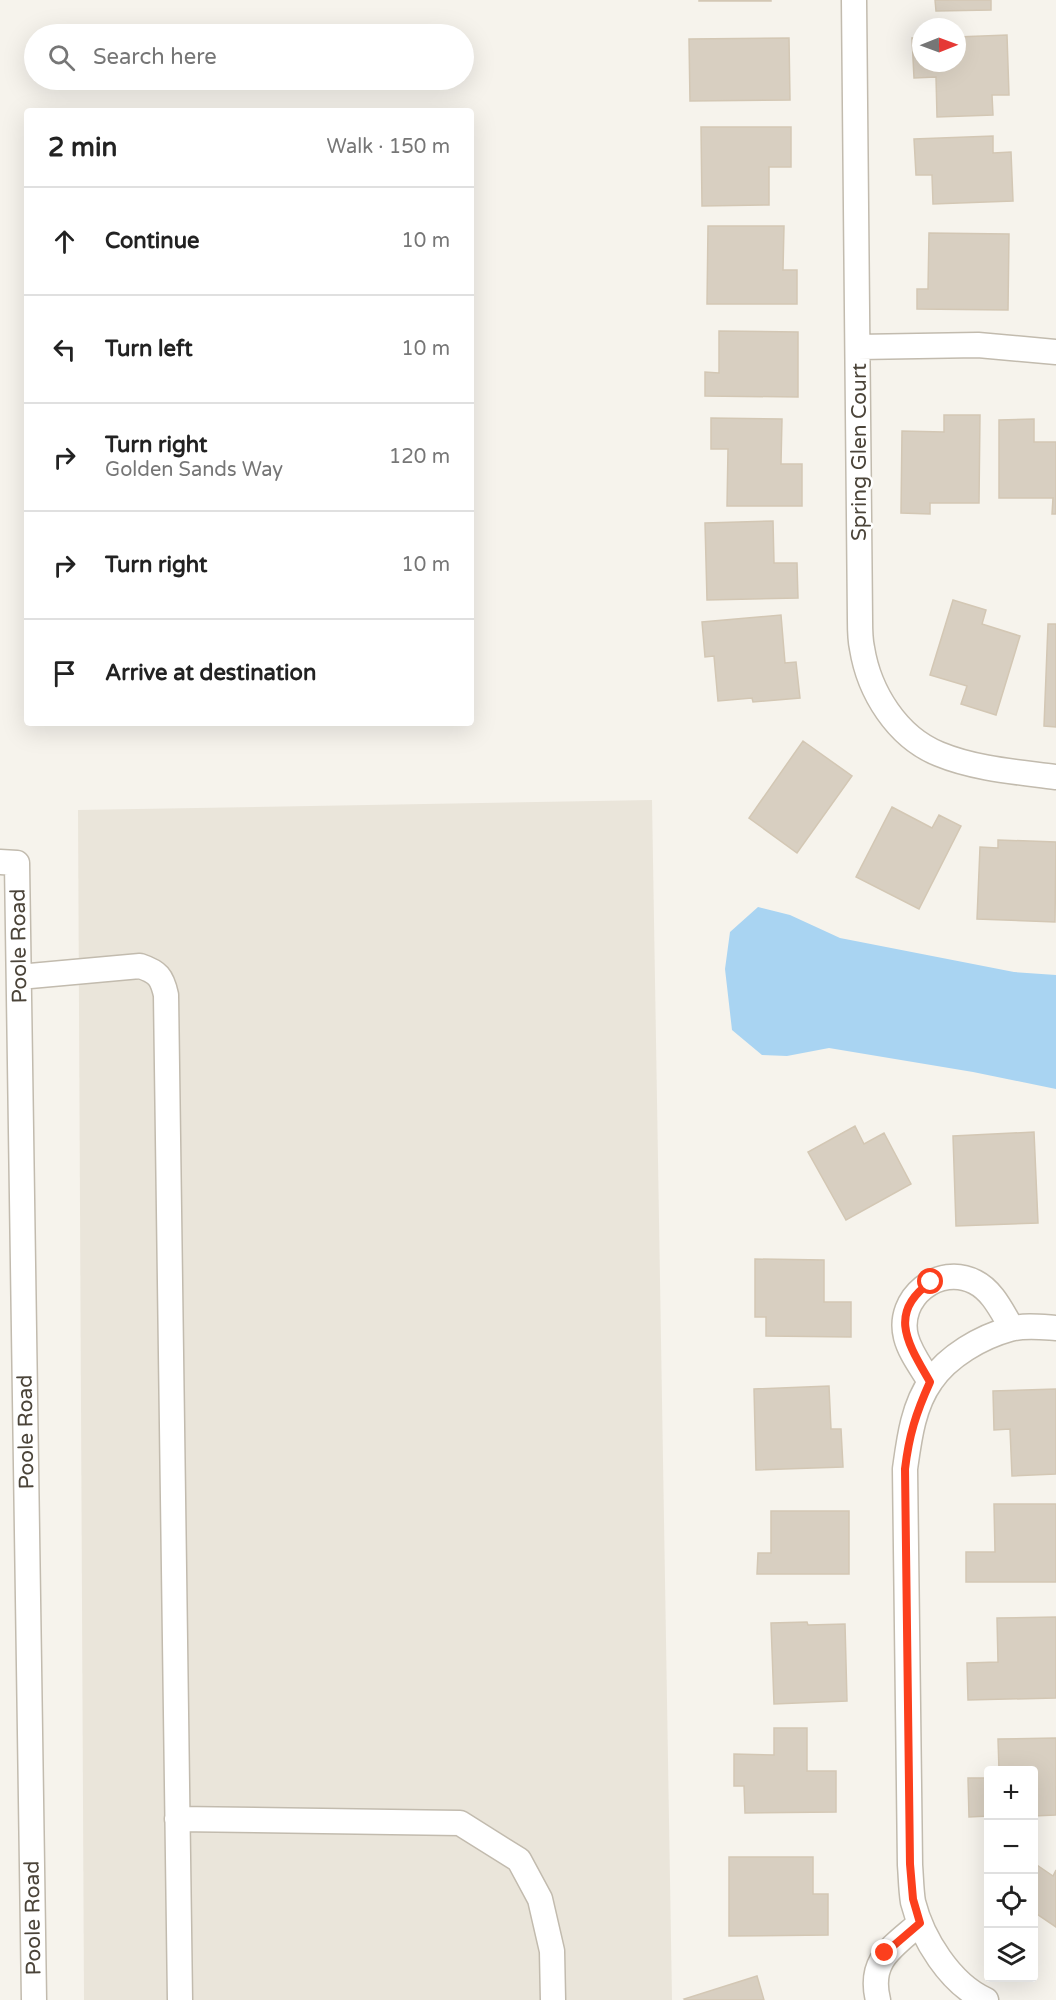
<!DOCTYPE html>
<html lang="en">
<head>
<meta charset="utf-8">
<style>
	:root { --surface:#fff; --page:#f2f2f2; --text:#222; --muted:#767676; --line:#e0e0e0 }
	body { margin:0; font-family:"Varela Round",sans-serif; background:var(--page); color:var(--text) }
	.controls { position:absolute; right:18px; bottom:18px; display:grid; overflow:hidden; border-radius:6px; box-shadow:0 6px 24px #0002 }
	.controls button { width:54px; height:54px; display:grid; place-items:center; padding:0; border:0; border-bottom:2px solid var(--line); background:var(--surface); color:var(--text); font:30px sans-serif }
	.compass { position:absolute; left:912px; top:18px; width:54px; height:54px; border-radius:50%; background:var(--surface); box-shadow:0 6px 24px #0002; rotate:89deg }
	.stop { position:absolute; width:18px; height:18px; margin:-14px; border:4px solid #fc3f1d; border-radius:50%; background:#fff }
	.stop.end { background:#fc3f1d; border-color:#fff; box-shadow:0 2px 6px #0008 }
	.list { margin:0; padding:0; list-style:none }
	h2 { display:flex; justify-content:space-between; align-items:center; height:78px; margin:0; padding:0 24px; font-size:26px }
	h2 small { font-size:20px; font-weight:400; color:var(--muted) }
	.list li { display:grid; grid-template-columns:39px 1fr auto; gap:18px; align-items:center; box-sizing:border-box; height:108px; padding:0 24px; border-top:2px solid var(--line) }
	.list b { display:block; font-size:22px; white-space:nowrap }
	.list p { margin:0; font-size:20px; white-space:nowrap; color:var(--muted) }
	.list em { font-size:20px; font-style:normal; color:var(--muted) }
	.icon { flex:none; width:33px; height:33px; fill:none; stroke:currentColor; stroke-width:2; stroke-linecap:round; stroke-linejoin:round }
	.map { position:relative; flex:none; width:1056px; height:2000px; overflow:hidden }
	.search { position:absolute; background:var(--surface); box-shadow:0 6px 24px #0002; left:24px; top:24px; width:450px; height:66px; display:flex; align-items:center; gap:15px; box-sizing:border-box; padding:0 21px; border-radius:33px; color:var(--muted); font-size:22px }
	.panel { position:absolute; background:var(--surface); box-shadow:0 6px 24px #0002; left:24px; top:108px; width:450px; height:618px; border-radius:6px }
	.map>svg:first-child { display:block }
	.residential { fill:#eae5da }
	.water { fill:#a9d4f2 }
	.building { fill:#d8cfc1; stroke:#d3c7b4; stroke-width:1.5 }
	.lines { fill:none; stroke-linecap:round; stroke-linejoin:round }
	.street-casing { stroke:#c2bbae; stroke-width:27 }
	.street { stroke:#fff; stroke-width:24 }
	.route { stroke:#fc3f1d; stroke-width:8 }
	.labels { text-anchor:middle; dominant-baseline:central; stroke-width:5; stroke-linejoin:round; paint-order:stroke }
	.street-label { font-size:21px; fill:#4b4439; stroke:#fff }
</style>
</head>
<body>
<div class="map">
<svg width="1056" height="2000" viewBox="0 0 1056 2000">
	<rect width="100%" height="100%" fill="#f6f3ec"/>
	<path class="residential" d="M652 800 672 2000H84L78 810Z"/>
	<path class="water" d="M758 907 790 915 840 938 1014 972 1056 975V1089L973 1072 829 1048 787 1056 762 1055 732 1030 725 969 730 932Z"/>
	<path class="building" d="M699 0H771V1H699Z
		M935 0H991V10L936 11Z
		M1007 35 1009 95H992L993 115 937 117 936 77 914 78 912 38H921V63H957V37Z
		M789 38 790 100 690 101 689 39Z
		M701 127H791V167H769V205L702 206Z
		M993 136V153L1011 152 1013 201 933 204 932 175H916L914 139Z
		M708 226H784L783 270H797V304H707Z
		M929 233 1009 234 1008 310 917 309V289H928Z
		M719 331 798 332V397L705 396V372L719 373Z
		M944 415H980L979 503H930V514L901 513 902 431 944 432Z
		M711 418 782 419 781 464H802V506H727L728 449H711Z
		M1034 419V442H1056V514H1052L1053 498H999V420Z
		M773 521 774 563H797L798 598 707 600 705 523Z
		M953 600 986 610 982 624 1020 636 996 715 961 704 967 686 930 675Z
		M781 615 785 663 796 662 800 698 753 702 752 698 718 701 714 656 705 657 702 622Z
		M1048 624H1056V727L1044 726Z
		M803 741 852 776 797 853 749 818Z
		M892 807 932 828 939 815 961 826 919 909 856 877Z
		M998 840 1056 842 1055 922 977 919 980 847 998 848Z
		M855 1126 864 1144 884 1133 911 1184 846 1220 808 1152Z
		M1034 1132 1038 1223 956 1226 953 1136Z
		M755 1259 824 1260V1302H851V1337L766 1336V1317H755Z
		M829 1386 831 1429H841L843 1467 756 1470 754 1389Z
		M1056 1389V1474L1012 1476 1010 1429 994 1430 993 1391Z
		M994 1504H1056V1582H966V1552H995Z
		M771 1511H849V1574H757L758 1553H771Z
		M1056 1617V1698L968 1700 967 1663 998 1662 997 1618Z
		M807 1622 808 1625 845 1624 847 1701 774 1704 771 1623Z
		M774 1728H807V1771H836V1812L745 1813 744 1786H734V1754L774 1755Z
		M1056 1738V1815L1034 1816V1770H999L998 1739Z
		M968 1778H988V1816L969 1817Z
		M729 1857H813V1894H828V1935L729 1936Z
		M1034 1863 1053 1876 1056 1870V1927L1034 1912Z
		M757 1976 764 2000H685L684 1999Z"/>
	<g class="lines">
		<g class="street-casing">
			<path id="street" d="M854 0 860 620C860 629 860 639 862 648 869 692 897 737 939 754 975 769 1018 772 1056 777
				M858 347 978 345 1056 352
				M0 862 17 863 34 2000
				M19 977 140 966C158 972 162 977 166 995L180 2000
				M930 1382C922 1368 910 1353 906 1337 896 1298 939 1263 975 1282 993 1291 1002 1312 1012 1328
				M177 1819 460 1823 519 1860 540 1899 552 1951 553 2000
				M878 2000C868 1960 893 1947 920 1923
				M986 2000C950 1984 922 1938 913 1902 911 1890 911 1877 910 1865L905 1469C909 1440 913 1406 931 1381 948 1356 981 1337 1010 1329 1024 1325 1041 1327 1056 1328"/>
		</g>
		<use href="#street" class="street"/>
	</g>
	<g class="lines">
		<path class="route" d="M885 1953 920 1923 913 1899 910 1864 905 1469C909 1435 916 1413 930 1382 909 1345 886 1313 931 1282"/>
	</g>
	<g class="labels">
		<g class="street-label">
			<text transform="translate(859 452) rotate(-90)">Spring Glen Court</text>
			<text transform="translate(19 946) rotate(-91)">Poole Road</text>
			<text transform="translate(26 1432) rotate(-91)">Poole Road</text>
			<text transform="translate(33 1918) rotate(-91)">Poole Road</text>
		</g>
	</g>
</svg>
<div class="controls">
<button>+</button>
<button>−</button>
<button><svg class="icon" aria-label="locate" viewBox="0 0 24 24"><circle cx="12" cy="12" r="6"/><path d="M12 2v4M12 18v4M2 12h4M18 12h4"/></svg></button>
<button><svg class="icon" aria-label="layers" viewBox="0 0 24 24"><path d="M12 4l9 5-9 5-9-5zM3 14l9 5 9-5"/></svg></button>
</div>
<svg class="compass" viewBox="-18 -18 36 36"><path d="M0-13l5 13h-10z" fill="#e53935"/><path d="M0 13l5-13h-10z" fill="#767676"/></svg>
<div class="stop" style="left:931px;top:1282px"></div>
<div class="stop end" style="left:885px;top:1953px"></div>
<div class="search"><svg class="icon" aria-label="search" viewBox="0 0 24 24"><circle cx="10" cy="10" r="6"/><path d="M15 15l6 6"/></svg>Search here</div>
<section class="panel">
<h2>2 min<small>Walk · 150 m</small></h2>
<ul class="list">
<li><svg class="icon" aria-label="ahead" viewBox="0 0 24 24"><path d="M12 20V5M6 11l6-6 6 6"/></svg><div><b>Continue</b></div><em>10 m</em></li>
<li><svg class="icon" aria-label="left" viewBox="0 0 24 24"><path d="M17 20v-9H6M10 6l-5 5 5 5"/></svg><div><b>Turn left</b></div><em>10 m</em></li>
<li><svg class="icon" aria-label="right" viewBox="0 0 24 24"><path d="M7 20v-9h11M14 6l5 5-5 5"/></svg><div><b>Turn right</b><p>Golden Sands Way</p></div><em>120 m</em></li>
<li><svg class="icon" aria-label="right" viewBox="0 0 24 24"><path d="M7 20v-9h11M14 6l5 5-5 5"/></svg><div><b>Turn right</b></div><em>10 m</em></li>
<li><svg class="icon" aria-label="arrive" viewBox="0 0 24 24"><path d="M6 21V4h12l-3 4 3 4H6"/></svg><div><b>Arrive at destination</b></div></li>
</ul>
</section>
</div>
</body>
</html>
